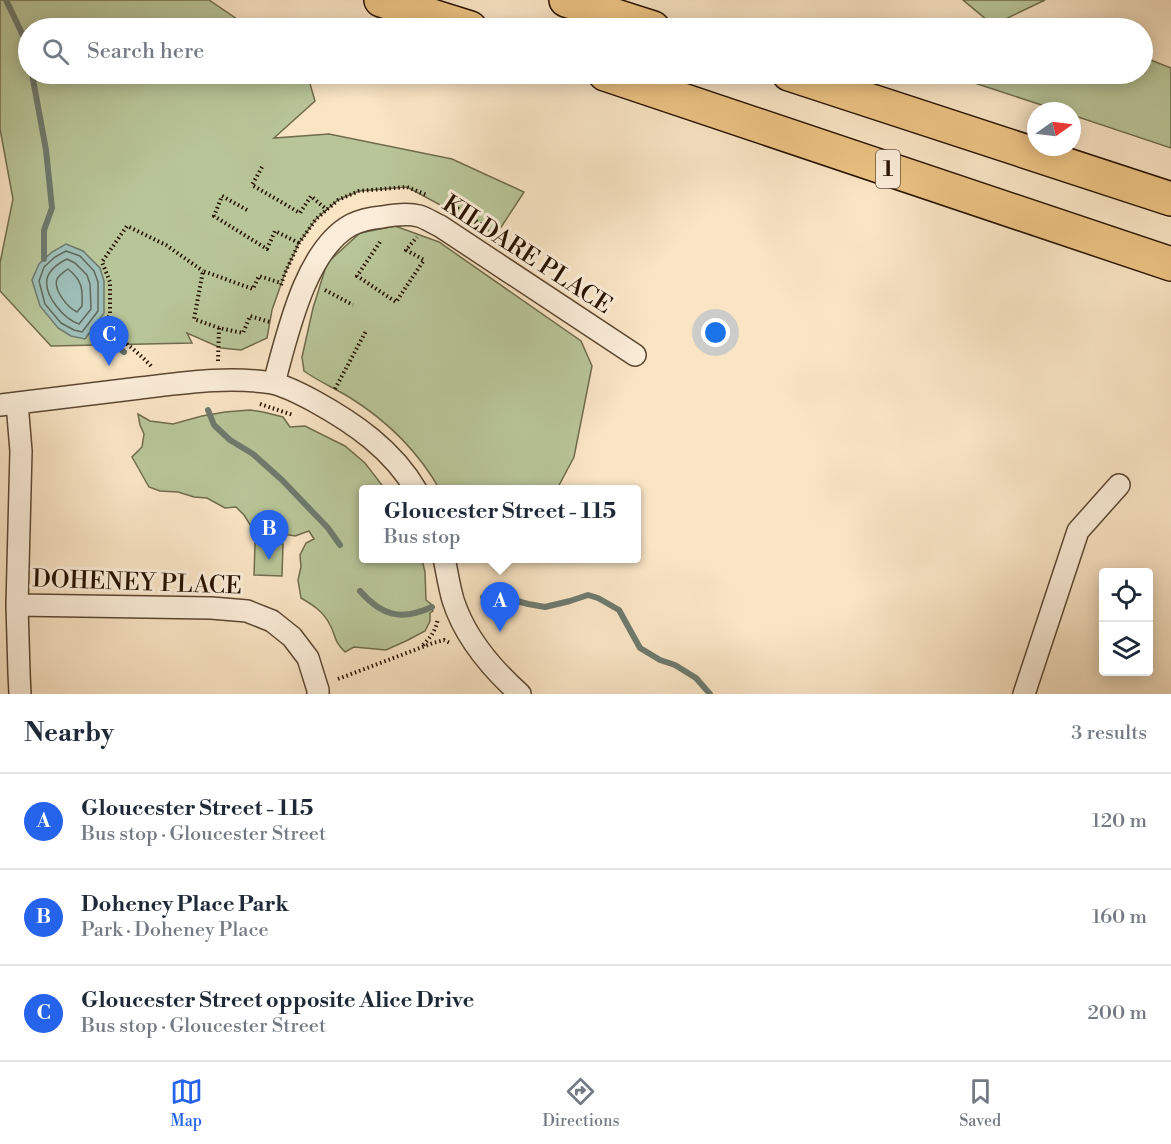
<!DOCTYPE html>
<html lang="en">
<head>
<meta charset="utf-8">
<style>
	:root { --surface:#fff; --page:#f2f2f3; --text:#1f2937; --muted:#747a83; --line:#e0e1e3; --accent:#2563eb }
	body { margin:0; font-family:"Libre Bodoni",serif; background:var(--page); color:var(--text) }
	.controls { position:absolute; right:18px; bottom:18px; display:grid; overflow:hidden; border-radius:6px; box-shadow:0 3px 15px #0003 }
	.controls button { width:54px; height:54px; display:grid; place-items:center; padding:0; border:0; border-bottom:2px solid var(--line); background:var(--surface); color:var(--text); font:30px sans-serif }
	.compass { position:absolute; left:1027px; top:102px; width:54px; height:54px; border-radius:50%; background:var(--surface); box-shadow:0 3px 15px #0003; rotate:76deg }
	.you { position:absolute; left:716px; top:333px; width:21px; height:21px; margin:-15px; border:4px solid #fff; border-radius:50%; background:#1a73e8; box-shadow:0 0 0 9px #1a73e833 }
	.badge { display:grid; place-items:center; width:39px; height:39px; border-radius:50%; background:var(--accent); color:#fff; font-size:20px; font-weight:700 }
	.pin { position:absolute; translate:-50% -50px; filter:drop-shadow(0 2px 3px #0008) }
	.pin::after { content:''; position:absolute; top:32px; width:21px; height:18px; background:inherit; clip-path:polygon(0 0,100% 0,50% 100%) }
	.popup { position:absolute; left:359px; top:485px; width:282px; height:78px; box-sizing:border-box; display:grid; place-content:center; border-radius:6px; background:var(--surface); filter:drop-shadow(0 2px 4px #0005); font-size:20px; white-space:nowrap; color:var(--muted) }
	.popup b { font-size:22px; color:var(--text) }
	.popup::after { content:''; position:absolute; left:50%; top:100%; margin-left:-12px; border:12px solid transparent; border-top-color:var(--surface) }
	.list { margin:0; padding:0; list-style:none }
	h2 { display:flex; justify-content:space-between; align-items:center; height:78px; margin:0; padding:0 24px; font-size:26px }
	h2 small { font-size:20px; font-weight:400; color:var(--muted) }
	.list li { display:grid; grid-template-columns:39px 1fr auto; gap:18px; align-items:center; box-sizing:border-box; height:96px; padding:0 24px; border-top:2px solid var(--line) }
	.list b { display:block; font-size:22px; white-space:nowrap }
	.list p { margin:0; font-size:20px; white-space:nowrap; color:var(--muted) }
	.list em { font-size:20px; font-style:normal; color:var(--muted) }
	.icon { flex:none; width:33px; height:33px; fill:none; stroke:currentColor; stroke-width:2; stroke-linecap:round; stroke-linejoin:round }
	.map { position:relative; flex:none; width:1171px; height:694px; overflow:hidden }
	.search { position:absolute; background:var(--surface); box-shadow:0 3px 15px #0003; left:18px; right:18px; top:18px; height:66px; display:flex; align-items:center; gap:15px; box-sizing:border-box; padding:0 21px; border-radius:33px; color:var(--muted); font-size:22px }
	.sheet { height:366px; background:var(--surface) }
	nav { display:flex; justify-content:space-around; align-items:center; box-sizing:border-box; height:84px; border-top:2px solid var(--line); background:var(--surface); font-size:16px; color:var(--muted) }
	nav a { display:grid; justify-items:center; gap:3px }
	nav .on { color:var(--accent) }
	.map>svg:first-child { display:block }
	.green { fill:#b8c598; stroke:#706c4c; stroke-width:1.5 }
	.water { fill:#9ebeb7; stroke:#6e7a6e; stroke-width:1.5 }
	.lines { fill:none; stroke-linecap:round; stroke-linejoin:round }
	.shore { stroke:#62685c; stroke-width:1.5 }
	.stream { stroke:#6e7a6e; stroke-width:6 }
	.street-casing { stroke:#5c4731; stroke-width:24 }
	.highway-casing { stroke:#271300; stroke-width:36 }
	.path { stroke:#271300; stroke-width:4; stroke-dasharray:1.5 3; stroke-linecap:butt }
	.street { stroke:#fbedd9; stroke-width:21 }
	.highway { stroke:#ecc282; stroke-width:33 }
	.labels { text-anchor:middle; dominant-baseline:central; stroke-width:6; stroke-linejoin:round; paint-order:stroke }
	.shield { fill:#fbedd9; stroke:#675441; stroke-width:1.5 }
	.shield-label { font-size:22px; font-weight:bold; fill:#271300 }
	.street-label { font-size:24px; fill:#271300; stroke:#fbedd9 }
</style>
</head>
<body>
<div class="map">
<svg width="1171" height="694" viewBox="0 0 1171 694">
	<rect width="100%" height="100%" fill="#f9e4c4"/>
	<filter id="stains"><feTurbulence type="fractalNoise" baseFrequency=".00333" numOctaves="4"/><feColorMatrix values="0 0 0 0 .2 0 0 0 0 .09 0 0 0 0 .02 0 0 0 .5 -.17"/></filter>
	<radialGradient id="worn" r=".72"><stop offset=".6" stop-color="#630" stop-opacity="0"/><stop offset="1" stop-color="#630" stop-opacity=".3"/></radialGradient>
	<path class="green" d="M0 0H209L250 28H28V74H305L308 77 315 101 274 138 329 134 452 159 524 192 496 235 407 187 359 191 338 200 316 219 299 243 285 273 272 310 267 338 241 350 221 348 187 333 192 343 51 346 0 291V263L13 199 0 129Z
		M963 0H1045L993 25Z
		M1143 57 1171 68V148L1072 115V111H1060L947 74H1142Z
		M395 226 439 242 581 341 592 366 574 457 557 489 440 490C418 451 386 420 349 397 334 388 318 381 304 371L302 357 313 308 327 263 360 233Z
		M250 410 263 412 283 417 290 427 305 426 345 446 365 463 385 489 364 490V558L422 559 425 572 426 600 431 604 433 611 430 613V621L425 631 408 640 386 650 354 647 345 652C333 640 337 638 330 625 324 612 313 605 301 598L298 580 301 567 300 555 306 543 314 539 309 531 295 536 272 532 254 531 244 515 236 507 225 508 207 498 194 497 178 492 160 491 149 487 132 457 142 447 144 434 140 425 138 414 150 421 173 424 202 416 225 412Z
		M255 543 283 544 282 576 254 575Z"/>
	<path class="water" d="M66 244 83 251 100 268 104 281V313L85 339 71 336 58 328 40 306 32 280 39 264 52 252Z"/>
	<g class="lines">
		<path class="shore" d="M66 251 80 256 94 271 98 282V311L82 332 74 330 61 323 45 304 39 281 44 267 55 257Z
			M67 259 75 263 87 275 90 284 91 309 79 324C64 319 44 296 47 279 49 270 59 263 67 259Z
			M68 269C82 280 83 289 82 306L77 312C68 308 53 290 57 279 59 275 64 272 68 269Z"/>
		<path class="stream" d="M6 0 27 44 28 53
			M32 74 46 150 52 208 44 230V259
			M93 329C103 337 114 343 124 352
			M208 410 214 425 230 440 253 454 282 480 328 528 340 545
			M360 591C382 616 401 621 432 607
			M483 597 496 594 508 596 517 601 528 604 545 607 570 601 588 595 598 598 619 610 640 648 660 660 675 665 696 678 710 694"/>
		<g class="street-casing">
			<path id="street" d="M274 383C287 336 305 250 351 225 361 220 372 218 382 217 393 215 408 213 419 216 426 218 433 223 440 226L635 355
				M17 403 21 451 17 605 19 673 20 694
				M0 405C47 399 94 394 140 388 183 383 229 376 272 383 286 386 301 394 314 401 354 423 393 450 416 490
				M444 558C447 572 449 586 453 600 465 638 491 668 520 694
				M17 605 211 608 247 611 272 621 292 637 308 658 318 690V694
				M1024 694 1078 531 1119 485"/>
		</g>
		<g class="highway-casing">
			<path id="highway" d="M381 0 470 28
				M566 0 653 28
				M605 74 1171 264
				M789 74 1171 199"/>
		</g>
		<path class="path" d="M262 167 252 185 300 213 311 196 327 210
			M445 203 457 208 496 235
			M247 210 222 196 214 216 267 249 275 231 299 243
			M380 242 357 276 396 302 424 260 406 250 417 237
			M281 285 285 273 299 243 316 219 338 200 359 191 407 187 427 195
			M325 290 353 305
			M219 328 194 319 203 271 253 289 259 276 281 283
			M218 361 219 328 243 333 250 316 270 322
			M151 366C137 351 121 339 104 327L110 314V282L102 262 127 226 166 245 203 271
			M335 389 366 331
			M260 404 293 415
			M423 645C431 637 436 630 438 618
			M338 679 433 643 444 640 450 643"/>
		<use href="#street" class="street"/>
		<use href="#highway" class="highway"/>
	</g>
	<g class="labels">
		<rect class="shield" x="876" y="150" width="24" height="38" rx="4.5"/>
		<g class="shield-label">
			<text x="888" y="169">1</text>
		</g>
		<g class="street-label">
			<text transform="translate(527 255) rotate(33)">KILDARE PLACE</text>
			<text transform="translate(137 583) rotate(2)">DOHENEY PLACE</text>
		</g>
	</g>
	<rect width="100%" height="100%" filter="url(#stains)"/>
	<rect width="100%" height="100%" fill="url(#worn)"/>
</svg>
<div class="controls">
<button><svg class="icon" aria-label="locate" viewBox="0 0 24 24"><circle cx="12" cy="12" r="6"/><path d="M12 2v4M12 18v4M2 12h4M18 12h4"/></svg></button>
<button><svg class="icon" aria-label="layers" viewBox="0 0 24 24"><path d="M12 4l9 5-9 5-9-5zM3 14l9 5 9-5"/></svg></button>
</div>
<svg class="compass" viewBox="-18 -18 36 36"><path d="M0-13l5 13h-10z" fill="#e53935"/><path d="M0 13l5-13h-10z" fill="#747a83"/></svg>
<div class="you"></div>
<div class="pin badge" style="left:500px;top:632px">A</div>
<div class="popup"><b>Gloucester Street - 115</b>Bus stop</div>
<div class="pin badge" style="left:269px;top:560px">B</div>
<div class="pin badge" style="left:109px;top:366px">C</div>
<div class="search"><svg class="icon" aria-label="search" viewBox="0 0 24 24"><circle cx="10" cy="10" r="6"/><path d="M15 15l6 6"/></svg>Search here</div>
</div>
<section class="sheet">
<h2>Nearby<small>3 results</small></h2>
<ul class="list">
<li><span class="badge">A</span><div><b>Gloucester Street - 115</b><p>Bus stop · Gloucester Street</p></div><em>120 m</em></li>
<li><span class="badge">B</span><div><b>Doheney Place Park</b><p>Park · Doheney Place</p></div><em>160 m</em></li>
<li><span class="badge">C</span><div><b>Gloucester Street opposite Alice Drive</b><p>Bus stop · Gloucester Street</p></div><em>200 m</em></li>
</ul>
</section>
<nav>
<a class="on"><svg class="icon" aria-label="map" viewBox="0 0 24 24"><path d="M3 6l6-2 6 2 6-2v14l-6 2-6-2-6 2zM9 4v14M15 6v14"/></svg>Map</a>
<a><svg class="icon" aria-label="directions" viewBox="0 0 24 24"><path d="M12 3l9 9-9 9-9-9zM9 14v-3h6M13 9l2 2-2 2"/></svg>Directions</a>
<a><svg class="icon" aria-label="saved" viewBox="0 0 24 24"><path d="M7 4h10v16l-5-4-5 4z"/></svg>Saved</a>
</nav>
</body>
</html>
